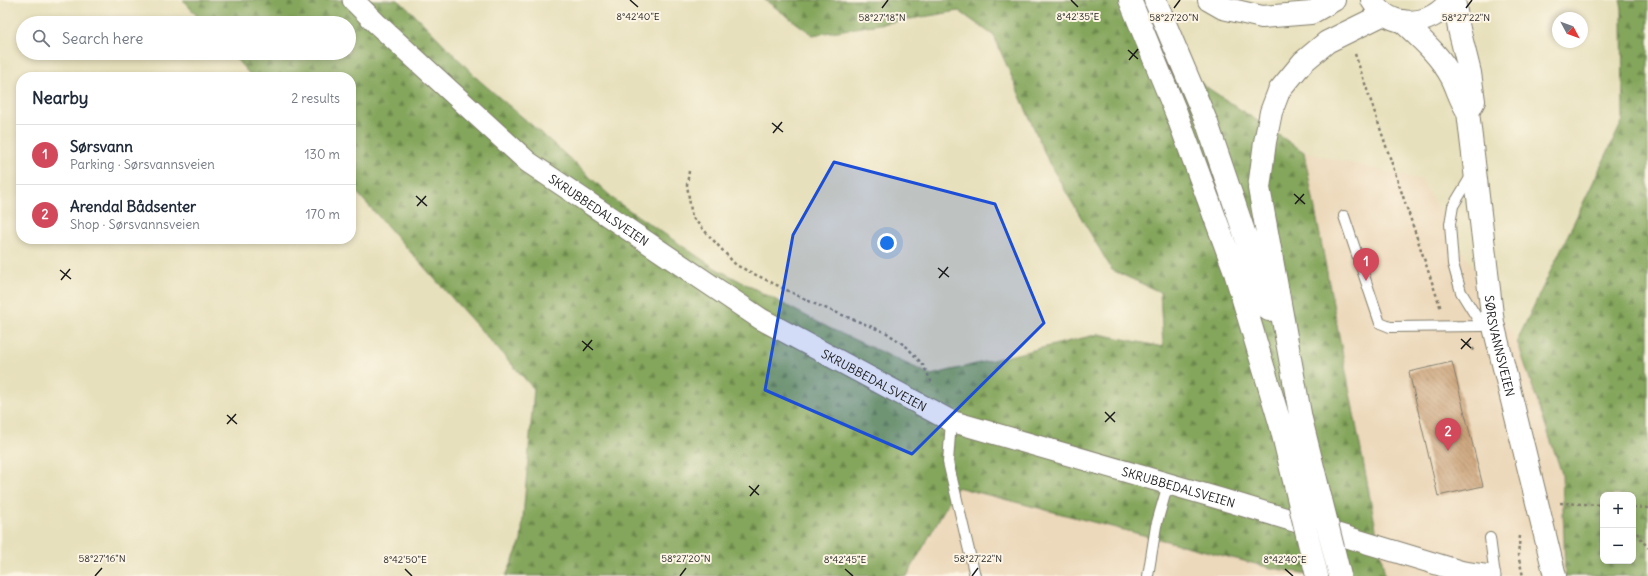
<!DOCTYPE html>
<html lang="en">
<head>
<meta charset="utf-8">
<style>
	:root { --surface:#fff; --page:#f6f6f7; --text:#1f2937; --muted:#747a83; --line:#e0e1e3; --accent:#d1495b }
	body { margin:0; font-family:Delius,sans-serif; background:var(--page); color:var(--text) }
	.controls { position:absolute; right:12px; bottom:12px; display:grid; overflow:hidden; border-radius:8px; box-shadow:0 2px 6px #0003 }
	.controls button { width:36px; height:36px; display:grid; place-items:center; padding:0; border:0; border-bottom:1px solid var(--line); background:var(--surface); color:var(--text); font:20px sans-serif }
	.compass { position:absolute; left:1552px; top:12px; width:36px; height:36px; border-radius:50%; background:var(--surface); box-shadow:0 2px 6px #0003; rotate:131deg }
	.you { position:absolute; left:887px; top:243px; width:14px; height:14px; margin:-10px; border:3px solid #fff; border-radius:50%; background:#1a73e8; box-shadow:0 0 0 6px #1a73e833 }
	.badge { display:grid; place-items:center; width:26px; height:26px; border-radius:50%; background:var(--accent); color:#fff; font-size:13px; font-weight:700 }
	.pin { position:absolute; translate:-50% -33px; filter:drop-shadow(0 1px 2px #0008) }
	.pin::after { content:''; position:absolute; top:21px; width:14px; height:12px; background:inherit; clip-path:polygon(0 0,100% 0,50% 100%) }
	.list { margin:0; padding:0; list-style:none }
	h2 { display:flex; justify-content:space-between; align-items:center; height:52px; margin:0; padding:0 16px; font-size:17px }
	h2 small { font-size:13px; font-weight:400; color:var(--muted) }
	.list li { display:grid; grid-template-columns:26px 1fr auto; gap:12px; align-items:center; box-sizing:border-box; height:60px; padding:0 16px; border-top:1px solid var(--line) }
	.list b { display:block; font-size:15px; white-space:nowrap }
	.list p { margin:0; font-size:13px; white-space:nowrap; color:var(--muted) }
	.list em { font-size:13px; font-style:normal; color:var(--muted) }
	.icon { flex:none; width:22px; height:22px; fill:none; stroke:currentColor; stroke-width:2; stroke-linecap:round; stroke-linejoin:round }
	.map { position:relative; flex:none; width:1648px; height:576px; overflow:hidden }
	.search { position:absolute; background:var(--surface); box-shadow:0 2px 6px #0003; left:16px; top:16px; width:340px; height:44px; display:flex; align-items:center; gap:10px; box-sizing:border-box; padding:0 14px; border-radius:22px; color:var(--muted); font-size:15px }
	.panel { position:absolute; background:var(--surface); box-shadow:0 2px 6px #0003; left:16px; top:72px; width:340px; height:172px; border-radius:16px }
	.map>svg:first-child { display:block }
	.built { fill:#ecd8ba }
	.forest { fill:url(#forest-firs); stroke:#50613c; fill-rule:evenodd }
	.building { fill:url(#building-back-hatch) }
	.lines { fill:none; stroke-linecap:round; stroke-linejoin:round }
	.service-casing { stroke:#827e6c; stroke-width:12 }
	.minor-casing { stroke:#827e6c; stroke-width:23 }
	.secondary-casing { stroke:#827e6c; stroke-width:24 }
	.trunk-casing { stroke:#827e6c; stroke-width:24 }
	.path { stroke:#827e6c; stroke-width:2.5; stroke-dasharray:3 3; stroke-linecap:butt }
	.service { stroke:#fff; stroke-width:10 }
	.minor { stroke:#fff; stroke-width:21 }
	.secondary { stroke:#fff; stroke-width:22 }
	.trunk { stroke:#fff; stroke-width:22 }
	.trunk-bridge-casing { stroke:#827e6c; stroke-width:24; stroke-linecap:butt }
	.trunk-bridge { stroke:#fff; stroke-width:22 }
	.marked { fill:#1d4ed8; fill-opacity:0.2; stroke:#1d4ed8; stroke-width:3; stroke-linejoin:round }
	.ticks { fill:none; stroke:#1c1c1c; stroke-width:1.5 }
	.labels { text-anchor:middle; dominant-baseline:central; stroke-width:4; stroke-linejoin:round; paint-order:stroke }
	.street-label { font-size:12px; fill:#1c1c1c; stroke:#fcf5e5 }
	.ticks-label { font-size:10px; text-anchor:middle; fill:#1c1c1c; stroke:#fcf5e5; stroke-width:4; stroke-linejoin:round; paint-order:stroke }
</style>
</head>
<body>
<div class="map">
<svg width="1648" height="576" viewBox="0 0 1648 576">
	<defs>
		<pattern id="forest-firs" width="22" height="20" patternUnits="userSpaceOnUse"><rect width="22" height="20" fill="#84a65c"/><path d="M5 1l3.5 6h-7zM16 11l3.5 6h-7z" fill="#6b864b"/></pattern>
		<pattern id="building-back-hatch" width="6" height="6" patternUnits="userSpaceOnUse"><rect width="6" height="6" fill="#caa177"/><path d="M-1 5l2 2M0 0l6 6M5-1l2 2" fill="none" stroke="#a38261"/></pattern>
	</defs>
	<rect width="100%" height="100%" fill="#fcf5e5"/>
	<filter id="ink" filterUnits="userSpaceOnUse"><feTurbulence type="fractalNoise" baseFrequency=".025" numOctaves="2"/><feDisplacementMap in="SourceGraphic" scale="8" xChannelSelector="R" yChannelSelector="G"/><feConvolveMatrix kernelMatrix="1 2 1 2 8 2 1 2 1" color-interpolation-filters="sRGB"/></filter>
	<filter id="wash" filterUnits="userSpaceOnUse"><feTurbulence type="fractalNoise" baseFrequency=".012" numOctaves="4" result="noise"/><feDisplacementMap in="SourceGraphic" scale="16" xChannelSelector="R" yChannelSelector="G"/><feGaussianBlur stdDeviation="0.9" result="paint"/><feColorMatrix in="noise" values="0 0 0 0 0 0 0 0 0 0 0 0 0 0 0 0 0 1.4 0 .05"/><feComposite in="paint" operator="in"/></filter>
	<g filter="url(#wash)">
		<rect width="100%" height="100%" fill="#e7e0bc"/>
		<path class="built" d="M1304 152 1421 180 1517 341 1562 474 1565 576H1385Z
			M957 487 1271 568 1321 576H907Z"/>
		<path class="forest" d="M183 0H398L412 12 480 81 555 145 617 202 715 268 829 328 931 375 1099 334 1163 347 1160 292 1112 270 1049 163 994 36 959 11 813 35 765 0H1162L1196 80 1304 152 1385 576H1321L1271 568 957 487 907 576H506L521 541 534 389 351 186V77H252L231 53H349V23H203Z
			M1620 0H1648V576H1565L1562 474 1517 341 1623 120 1622 9ZM1603 495H1633V561H1603Z"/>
		<g id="blocks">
			<path class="building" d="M1452 362 1483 486 1438 496 1409 372Z"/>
		</g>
	</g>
	<g filter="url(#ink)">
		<use href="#blocks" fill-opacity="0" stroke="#827e6c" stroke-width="1"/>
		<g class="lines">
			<g class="service-casing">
				<path id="service" d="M1473 173 1453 206 1450 224 1453 264 1461 292 1482 326
					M1344 216 1380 323 1390 327 1482 326 1493 323
					M951 421 948 462 975 576
					M1490 538 1495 576
					M1148 576 1156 526 1168 484"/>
			</g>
			<g class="minor-casing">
				<g id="minor">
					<path id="s1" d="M353 0 376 23 528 162 761 319 951 421 1221 499 1463 572 1490 576"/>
				</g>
			</g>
			<g class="secondary-casing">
				<g id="secondary">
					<path d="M1372 0C1389 30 1432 28 1450 0"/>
					<path d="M1454 0 1459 29 1470 73 1474 101 1468 112"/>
					<path id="s2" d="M1402 21C1420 38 1440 55 1452 78 1458 90 1460 100 1468 112L1493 323 1555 576"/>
				</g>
			</g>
			<g class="trunk-casing">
				<path id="trunk" d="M1130 0 1177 115 1234 269 1280 423
					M1155 0 1207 123 1257 270 1269 310
					M1209 0 1223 8 1262 17 1311 13 1334 0
					M1301 419 1259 188 1265 142 1271 112 1279 91 1303 62 1327 42 1384 14"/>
			</g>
			<path class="path" d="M1355 54 1441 309
				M689 171 687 185 692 217 736 265 815 304 887 333 907 347 923 365 933 385
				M1468 344 1476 352
				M1560 503 1603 505
				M1633 507 1648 508
				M1633 528 1648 548
				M1520 536 1518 555 1523 576"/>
			<use href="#service" class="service"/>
			<use href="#minor" class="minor"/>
			<use href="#secondary" class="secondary"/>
			<use href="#trunk" class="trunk"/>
			<g class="trunk-bridge-casing">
				<path id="trunk-bridge" d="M1301 419 1340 576
					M1280 423 1317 576"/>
			</g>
			<use href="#trunk-bridge" class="trunk-bridge"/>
		</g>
	</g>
	<path class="marked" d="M834 162 995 204 1044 323 912 454 765 390 793 235Z"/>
	<path class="ticks" d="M630 0 638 7M1071 0 1078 7M882 8 888 0M1174 8 1180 0M1466 8 1472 0M1128 50 1138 59M1129 60 1138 49M772 123 783 132M773 133 782 122M1294 194 1305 204M416 196 427 206M1295 204 1304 194M417 206 426 196M938 268 949 277M60 270 71 279M939 278 948 267M61 280 70 269M1461 339 1471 348M582 341 593 350M1461 349 1471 338M583 351 592 340M1105 412 1115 422M227 415 237 424M1105 422 1115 412M227 424 236 414M749 486 759 495M750 496 759 485M405 569 412 576M845 569 853 576M1285 569 1293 576M95 576 102 568M680 576 686 568M972 576 978 568"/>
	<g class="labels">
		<g class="street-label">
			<text stroke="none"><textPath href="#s1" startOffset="324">SKRUBBEDALSVEIEN</textPath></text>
			<text stroke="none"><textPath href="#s2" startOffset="350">SØRSVANNSVEIEN</textPath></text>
			<text stroke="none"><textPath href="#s1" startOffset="648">SKRUBBEDALSVEIEN</textPath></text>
			<text stroke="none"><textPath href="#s1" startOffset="972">SKRUBBEDALSVEIEN</textPath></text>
		</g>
	</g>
	<g class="ticks-label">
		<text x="638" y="20">8°42'40"E</text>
		<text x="1078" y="20">8°42'35"E</text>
		<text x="1174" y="21">58°27'20"N</text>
		<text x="882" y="21">58°27'18"N</text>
		<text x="1466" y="21">58°27'22"N</text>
		<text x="102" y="562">58°27'16"N</text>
		<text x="686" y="562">58°27'20"N</text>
		<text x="978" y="562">58°27'22"N</text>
		<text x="405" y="563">8°42'50"E</text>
		<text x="845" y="563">8°42'45"E</text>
		<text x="1285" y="563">8°42'40"E</text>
	</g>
</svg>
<div class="controls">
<button>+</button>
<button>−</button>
</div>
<svg class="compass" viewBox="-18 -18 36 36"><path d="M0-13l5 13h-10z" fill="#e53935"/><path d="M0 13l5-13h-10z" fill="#747a83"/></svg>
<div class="you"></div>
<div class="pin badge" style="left:1366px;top:281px">1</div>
<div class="pin badge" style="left:1448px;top:451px">2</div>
<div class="search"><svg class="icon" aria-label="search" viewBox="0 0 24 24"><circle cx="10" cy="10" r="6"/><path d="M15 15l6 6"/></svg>Search here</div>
<section class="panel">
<h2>Nearby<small>2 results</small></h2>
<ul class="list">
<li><span class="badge">1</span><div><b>Sørsvann</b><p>Parking · Sørsvannsveien</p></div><em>130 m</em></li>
<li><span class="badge">2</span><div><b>Arendal Bådsenter</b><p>Shop · Sørsvannsveien</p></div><em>170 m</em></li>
</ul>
</section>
</div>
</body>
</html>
